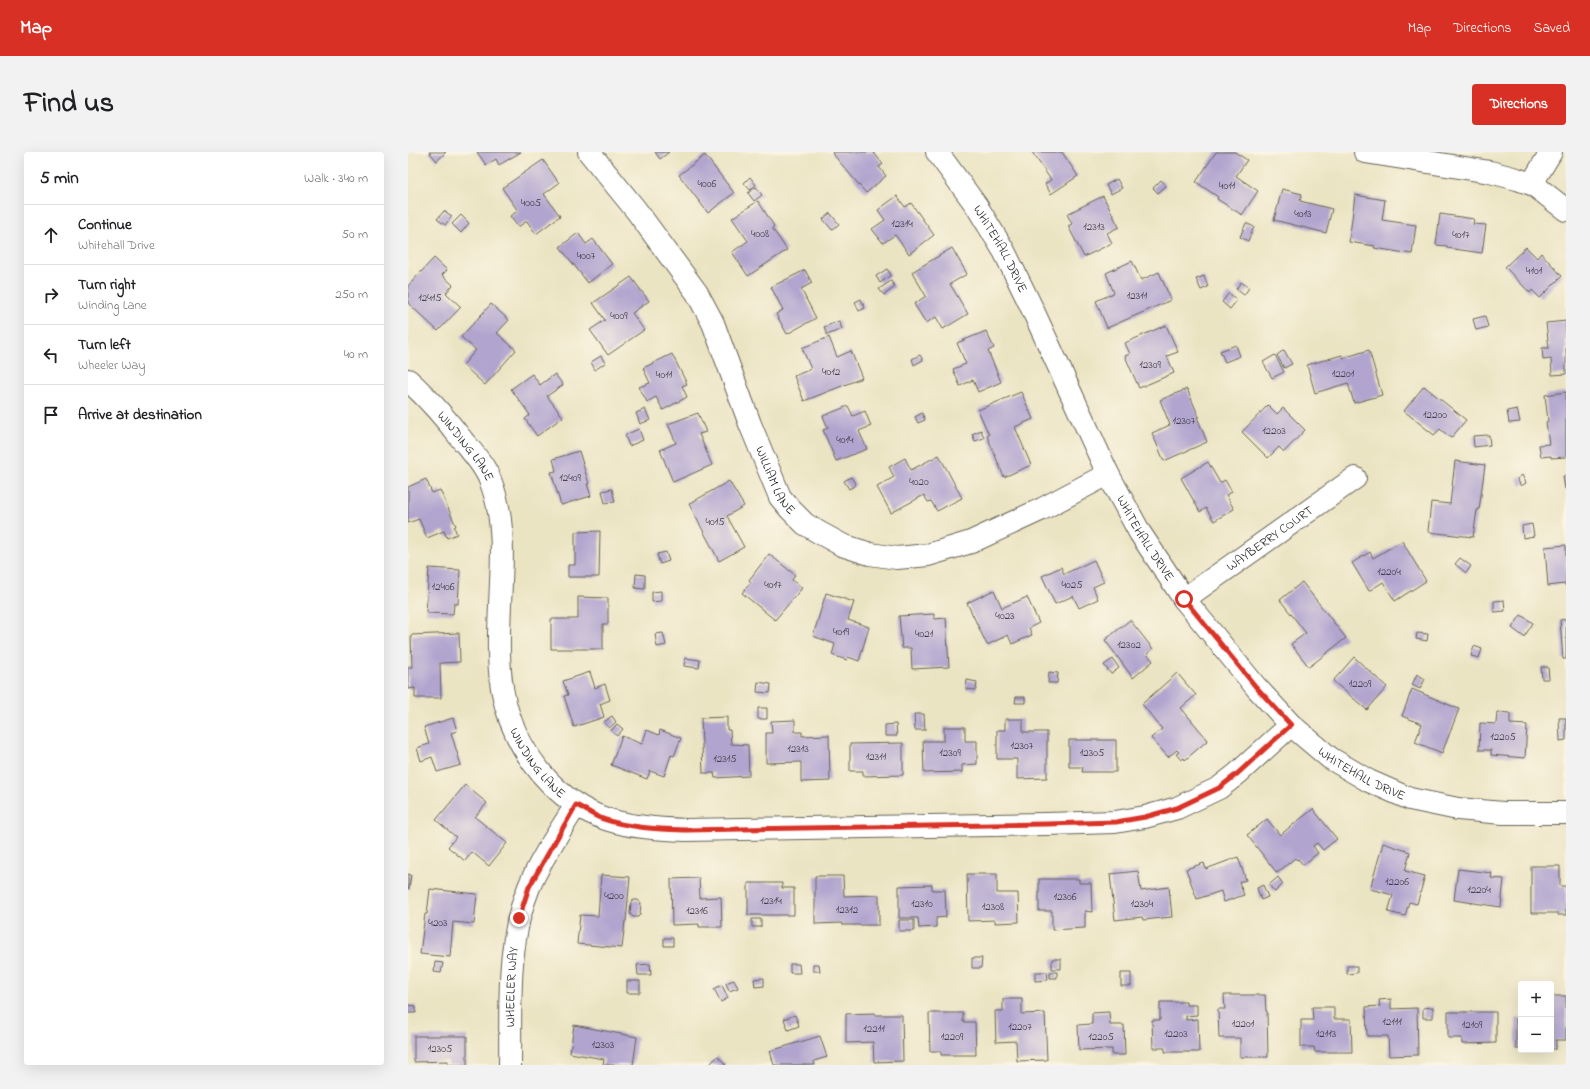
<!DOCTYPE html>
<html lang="en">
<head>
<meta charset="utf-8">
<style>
	:root { --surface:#fff; --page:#f2f2f2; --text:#202124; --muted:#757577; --line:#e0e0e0; --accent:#d93025 }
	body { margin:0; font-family:"Indie Flower",sans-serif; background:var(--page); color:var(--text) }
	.controls { position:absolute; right:12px; bottom:12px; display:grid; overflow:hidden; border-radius:4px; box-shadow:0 4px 16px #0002 }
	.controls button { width:36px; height:36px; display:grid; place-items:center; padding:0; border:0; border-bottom:1px solid var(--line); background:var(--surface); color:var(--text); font:20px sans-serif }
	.stop { position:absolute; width:12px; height:12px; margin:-9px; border:3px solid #d93025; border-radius:50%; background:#fff }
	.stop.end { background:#d93025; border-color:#fff; box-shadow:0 1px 4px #0008 }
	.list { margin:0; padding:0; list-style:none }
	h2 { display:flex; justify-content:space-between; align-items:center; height:52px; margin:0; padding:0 16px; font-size:17px }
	h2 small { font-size:13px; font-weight:400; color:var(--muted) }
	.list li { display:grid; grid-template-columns:26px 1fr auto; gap:12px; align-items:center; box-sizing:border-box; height:60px; padding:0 16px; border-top:1px solid var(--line) }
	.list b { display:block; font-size:15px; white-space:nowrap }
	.list p { margin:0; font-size:13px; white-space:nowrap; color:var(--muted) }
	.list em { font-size:13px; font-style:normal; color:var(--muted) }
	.icon { flex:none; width:22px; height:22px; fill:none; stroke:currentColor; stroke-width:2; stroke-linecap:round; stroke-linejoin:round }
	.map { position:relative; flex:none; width:1158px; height:913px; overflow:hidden; border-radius:4px }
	header { display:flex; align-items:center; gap:24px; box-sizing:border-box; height:56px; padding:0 20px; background:var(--accent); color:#fff }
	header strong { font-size:19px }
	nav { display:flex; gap:22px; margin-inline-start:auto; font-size:14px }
	.intro { display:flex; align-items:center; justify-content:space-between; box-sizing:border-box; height:96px; padding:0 24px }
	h1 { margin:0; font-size:28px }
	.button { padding:10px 18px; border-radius:4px; background:var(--accent); color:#fff; font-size:14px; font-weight:700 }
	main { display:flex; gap:24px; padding:0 24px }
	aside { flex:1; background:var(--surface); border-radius:4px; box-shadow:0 4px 16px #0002 }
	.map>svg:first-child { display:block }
	.building { fill:#b1a5cf }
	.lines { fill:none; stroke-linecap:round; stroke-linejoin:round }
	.minor-casing { stroke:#646256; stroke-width:24 }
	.minor { stroke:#fff; stroke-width:22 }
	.route { stroke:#d93025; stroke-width:5 }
	.labels { text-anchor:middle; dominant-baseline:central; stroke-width:3.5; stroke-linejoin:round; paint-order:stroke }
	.number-label { font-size:11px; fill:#413e49 }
	.street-label { font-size:13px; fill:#1c1c1c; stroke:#fcf5e5 }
</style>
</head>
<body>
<header>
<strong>Map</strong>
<nav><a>Map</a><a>Directions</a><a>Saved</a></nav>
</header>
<div class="intro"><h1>Find us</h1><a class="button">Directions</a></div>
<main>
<aside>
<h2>5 min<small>Walk · 340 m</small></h2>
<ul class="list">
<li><svg class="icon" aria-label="ahead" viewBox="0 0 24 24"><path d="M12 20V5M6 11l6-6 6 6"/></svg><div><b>Continue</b><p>Whitehall Drive</p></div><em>50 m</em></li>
<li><svg class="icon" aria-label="right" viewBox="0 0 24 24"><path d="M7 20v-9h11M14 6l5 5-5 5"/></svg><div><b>Turn right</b><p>Winding Lane</p></div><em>250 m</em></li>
<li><svg class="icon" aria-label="left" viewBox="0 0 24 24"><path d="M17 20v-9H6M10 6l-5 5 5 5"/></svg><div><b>Turn left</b><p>Wheeler Way</p></div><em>40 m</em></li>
<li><svg class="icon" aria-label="arrive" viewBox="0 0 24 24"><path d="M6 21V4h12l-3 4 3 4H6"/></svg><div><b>Arrive at destination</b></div></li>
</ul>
</aside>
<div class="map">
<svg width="1158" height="913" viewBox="0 0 1158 913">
	<rect width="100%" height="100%" fill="#fcf5e5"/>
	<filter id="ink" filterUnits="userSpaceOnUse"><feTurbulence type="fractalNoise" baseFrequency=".025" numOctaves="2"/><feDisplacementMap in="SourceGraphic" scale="8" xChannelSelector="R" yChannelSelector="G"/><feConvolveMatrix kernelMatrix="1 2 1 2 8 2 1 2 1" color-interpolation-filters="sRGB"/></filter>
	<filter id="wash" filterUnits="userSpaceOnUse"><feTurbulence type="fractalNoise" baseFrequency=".012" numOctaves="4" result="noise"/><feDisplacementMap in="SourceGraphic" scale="16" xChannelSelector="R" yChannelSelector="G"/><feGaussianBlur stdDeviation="0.9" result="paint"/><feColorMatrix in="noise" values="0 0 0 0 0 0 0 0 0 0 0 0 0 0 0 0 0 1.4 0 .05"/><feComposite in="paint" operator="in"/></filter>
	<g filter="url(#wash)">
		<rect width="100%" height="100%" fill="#ebe4c3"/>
		<g id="blocks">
			<path class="building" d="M21 0H38L29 9Z
				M69 0H113L91 13 88 7 78 13Z
				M247 0H261L252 7Z
				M425 0H465L475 12 471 15 478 24 458 41 424 1Z
				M624 0H654L670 24 643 42 637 32 643 28Z
				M808 0H827L839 8 828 24 850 39 834 63 809 47 810 45 788 30Z
				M297 3 326 41 300 61 271 23Z
				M135 8 151 31 136 42 152 64 128 82 119 69 110 75 102 64 110 59 94 36Z
				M342 25 348 33 342 38 336 31Z
				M709 27 714 36 703 42 698 33Z
				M753 28 758 34 750 41 745 36Z
				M348 35 354 43 346 49 340 41Z
				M874 37 894 42 892 49 924 57 918 81 866 68Z
				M947 43 977 48 974 68 1008 73 1004 102 966 96 967 94 941 90Z
				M489 44 497 55 503 51 526 83 501 102 487 83 475 91 464 77 477 68 470 58Z
				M695 44 711 75 699 81 704 91 676 105 660 74 664 72 659 62Z
				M350 49 366 74 364 76 379 98 340 124 324 100 340 89 324 66Z
				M36 59 44 64 37 73 29 67Z
				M422 61 431 72 424 78 415 67Z
				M1032 62 1066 67 1065 72 1078 73 1074 101 1039 96V94L1028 93Z
				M53 63 61 71 53 81 44 72Z
				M838 71 846 75 840 89 832 85Z
				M170 81 178 92 185 87 204 112 180 131 152 95Z
				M1118 95 1129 106 1133 101 1154 124 1132 146 1124 138 1122 141 1097 115Z
				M544 96 559 122 542 132 560 162 535 177 528 165 518 171 506 152 518 144 504 120Z
				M26 106 39 118 34 123 45 133 38 141 53 155 30 179 0 151V134Z
				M724 109 733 128 751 120 763 148 699 176 688 149 706 141 698 121Z
				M479 117 483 123 472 131 468 124Z
				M397 118 404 131 393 137 408 166 379 182 368 162 375 158 363 135Z
				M796 124 800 135 793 138 788 127Z
				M223 125 241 149 224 161 236 178 200 203 182 178 197 168 185 151Z
				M483 129 487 135 476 143 471 137Z
				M833 130 841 136 836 143 828 137Z
				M821 141 829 148 822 157 814 150Z
				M453 147 457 156 451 159 447 150Z
				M83 152 101 168 89 181 108 198 77 233 55 213 68 198 53 185Z
				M1077 164 1080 175 1068 178 1065 167Z
				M431 169 434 177 419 183 416 175Z
				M1158 169V222L1144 223 1143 207 1135 208 1134 196H1141L1138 171Z
				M758 173 770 200 759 204 766 221 731 236 717 204 722 202 717 191Z
				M578 179 586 196 580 199 593 230 570 240 565 228 552 234 545 217 558 212 549 191Z
				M421 185 429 205 443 199 454 226 396 249 386 224 403 217 394 196Z
				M828 193 832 204 817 210 812 199Z
				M876 198 884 212 876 216 869 203Z
				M961 198 974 243 946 251 940 231 907 241 899 213 934 203 935 206Z
				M264 202 279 232 274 234 279 245 255 258 248 245 239 250 231 235 242 231 235 216Z
				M512 203 515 208 506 213 504 207Z
				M867 203 876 220 864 226 855 210Z
				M193 204 197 211 187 218 183 210Z
				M124 222 132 233 147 222 155 233 139 244 155 265 129 284 117 267 122 263 103 237Z
				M1016 234 1058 268 1043 286 1032 277 1026 283 996 259Z
				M779 237 791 265H789L799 290 756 309 744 281 762 273 752 248Z
				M613 240 625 267 607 275 623 313 596 325 579 284 581 283 570 258Z
				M1158 240V305L1143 306V304L1133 305 1131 293 1141 292 1138 270 1140 269 1137 243Z
				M860 253 869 262 875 256 897 278 876 300 871 295 860 306 834 280Z
				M440 254 445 264 457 259 463 274 451 279 459 297 428 309 415 278 420 276 415 264Z
				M237 257 242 268 232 272 228 261Z
				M1109 257 1112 270 1101 271 1099 259Z
				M290 261 298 280 291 282 304 313 265 330 252 298 268 291 260 272Z
				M514 261 517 268 510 271 507 265Z
				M231 277 235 288 221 294 217 283Z
				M573 278 576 286 567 289 564 282Z
				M1081 283 1082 293 1066 295 1065 284Z
				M171 299 181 332H179L183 344 153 353 143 320 148 319 145 307Z
				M531 303 554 346 529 359 523 349 520 350 516 343 483 361 469 335 486 325 481 315 497 306 503 318Z
				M1047 309 1077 313 1071 358H1069L1065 385 1020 380 1023 350 1042 352Z
				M800 310 812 331 817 328 824 340 818 343 826 357 806 369 798 356 792 360 773 326Z
				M1114 323 1118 331 1113 334 1109 327Z
				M1155 324H1158V337H1157Z
				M443 325 448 333 441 337 436 329Z
				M18 327 24 341 32 338 48 374 46 375 49 382 39 386 36 379 19 386 11 367 0 371V335Z
				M321 329 336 354 319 364 336 395 311 409 281 352Z
				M204 337 207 350 197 351 194 339Z
				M1124 372 1126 384 1115 386 1114 374Z
				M192 379 191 425H160V413H167V380Z
				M994 389 1018 429 987 449 975 430 961 439 944 411 962 400 965 406Z
				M1158 393V435L1157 432 1140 434 1137 395Z
				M258 400 261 409 252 412 249 402Z
				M361 402 387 423 384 428 394 436 367 468 334 441 343 430 341 428Z
				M1052 406 1063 414 1058 421 1047 412Z
				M686 408 696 430 685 435 690 447 671 456 665 444 647 452 634 424 653 415 656 422Z
				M21 416 52 418 50 452H46L45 462 18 461Z
				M228 422 237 423V437L227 436Z
				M894 430 938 486 901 515 883 492 898 481 872 448Z
				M586 438 594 456 619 445 631 471 621 476 624 483 604 492 600 483 579 493 559 451Z
				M253 439V449L244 450V440Z
				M418 441 446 450 440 468 461 475 451 509 440 505 439 508 424 503 427 492 405 484Z
				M170 445 200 446V472H195V497H143V467H170Z
				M1096 448 1097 459 1086 460V449Z
				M526 462V467L538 466 541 515 504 517 503 496H494L491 464Z
				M1113 463 1125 471 1116 485 1104 476Z
				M1158 467V507H1155L1152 468Z
				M722 468 745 497 739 502 745 509 725 526 697 488Z
				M51 481 52 510 32 511 33 546H7V536L0 537V515H4L3 483Z
				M255 481 258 493 249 495 247 482Z
				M1009 481 1020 482 1019 489 1008 487Z
				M1066 494 1074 497 1071 506 1063 504Z
				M946 505 979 535 959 558 925 529Z
				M277 506 292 508 291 516 276 514Z
				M705 507 711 516 703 522 696 513Z
				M1133 515H1140L1141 527H1134Z
				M182 520 187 536 197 532 202 548 192 552 196 565 166 575 156 544 160 543 155 529Z
				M641 520 650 521 649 531H640Z
				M769 521 788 543 773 556 800 588 777 608 776 606 773 608 768 602 771 600 769 598 760 605 743 586 754 577 734 552Z
				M1009 522 1017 527 1012 537 1004 533Z
				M559 528 569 530 568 538 558 537Z
				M350 530 363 532 362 541 349 540Z
				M1004 537 1051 557 1034 601 1007 590 1014 572 994 564Z
				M608 545H617V551H607Z
				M350 556H359V567H350Z
				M1089 560 1102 561V572L1119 573 1117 606 1083 603V598H1071L1072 571 1088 572Z
				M506 562H516L517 578H507Z
				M204 564 208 570 201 576 196 570Z
				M319 565V578H322L323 592 340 593 341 624 307 626 306 621H295L293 566Z
				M45 566 49 579 43 581 53 613 29 620 24 605 13 609 9 596 21 592 16 575Z
				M1151 566H1158V588L1152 589Z
				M597 567H615V580H639V626L609 627V607H589V578H597Z
				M387 568V580H394V584L421 583 422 629 393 630V610L358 611V581H364L363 569Z
				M209 572 215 577 209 584 203 579Z
				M488 572 489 584H477V573Z
				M536 575H557V589H569V612L554 613V620L516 621 515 589H536Z
				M239 578 251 583 252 578 273 586 266 604 263 603 256 624 242 619 239 627 203 613 214 584 234 592Z
				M661 588H708V620H674L675 615H661Z
				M495 591V623L455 624V619H442V592Z
				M57 633 79 651 67 665 99 691 81 714 64 700 57 709 40 695 48 685 28 668Z
				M905 657 929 687 915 698 909 691 905 694 910 701 895 713 890 707 889 708 887 706 869 721 839 683 859 667 872 683Z
				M975 691 1002 700 997 719 1017 724 1009 752 1001 750 997 764 980 760 985 743 962 737Z
				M830 705 838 728 831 730 836 743 816 750 813 739 789 747 778 717 796 711 798 717Z
				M1123 714H1152V734H1158V763H1150V761H1123Z
				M1050 717 1084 721 1083 726 1096 727 1093 755 1046 748Z
				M730 719 733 739 761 735 764 765 735 768 734 765 707 768 702 722Z
				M0 722 3 723 1 737H0Z
				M559 722H589V741H610L611 770 587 771V768L560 769Z
				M193 723 222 725 218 769H217L214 796 169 792 172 763 190 764Z
				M407 724H435L436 744 471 743V773H434V771L407 772Z
				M870 725 875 732 867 740 861 733Z
				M291 726 292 746 313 745 314 775H291V772L264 773 263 727Z
				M631 727H671V731H683L684 760 677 759V776L644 778V759H631Z
				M340 731H374V736H386V763H340Z
				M524 733V738H537L538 765 528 766V775L511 776 510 766H491V734Z
				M855 733 860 745 853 748 849 736Z
				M22 737 69 742 66 772 45 770 42 805 12 802 17 762H19Z
				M226 748H230L233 751 232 762 230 765H225L222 762 223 750Z
				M344 767H353V775H344Z
				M491 768H506V779H491Z
				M256 786H265V794H256Z
				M564 806H574L573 816H564Z
				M644 807H653V817H644Z
				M27 810 35 811 33 821 26 820Z
				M242 812 243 823H230L229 813Z
				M382 812H391L392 821H382Z
				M405 812H411L412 819H405Z
				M939 814H949V821L939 822Z
				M627 820H639L640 828 627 829Z
				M642 820H649V826H642Z
				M713 821H723V834H713Z
				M356 826V834L347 835 346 827Z
				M326 828 330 836 321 839 318 831Z
				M219 829H232V841H219Z
				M314 833 320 846 313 850 306 837Z
				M816 843H857L858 859H859L860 905H832V886H811L810 857H817Z
				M1143 844H1158V888H1148V897H1143Z
				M595 847H614V862L637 861 639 908 609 909 608 889 588 890 587 859H595Z
				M983 847V857L1009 856 1010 903 981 904 980 884H959L958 855 972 854 971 848Z
				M752 850H778V853H789V863L778 864V868L790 867 791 900H757V896H745L744 868H752Z
				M0 853 8 854V861H0Z
				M904 855H926V867H943L944 900H907L906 895H893V868H905Z
				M1025 855V866H1015V856Z
				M701 860 702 873H716L717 903H704V897L671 898 670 873 684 872V861Z
				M1040 860H1088V891L1054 892V886H1040Z
				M467 861V863H494L495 909 466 910 465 890 438 891V862Z
				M521 861H555V870H567L568 903H533V899H522Z
				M387 863 391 874 380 878 376 867Z
				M1108 866H1113V897H1108Z
				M166 873 229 885 225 913H195L196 907 162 901Z
				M6 884H59V913H40V909L6 910Z
				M412 884 419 905 406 909 407 913H366L362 899Z
				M310 904 318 913H301Z"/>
		</g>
	</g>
	<g filter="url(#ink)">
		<use href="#blocks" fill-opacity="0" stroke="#646256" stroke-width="1"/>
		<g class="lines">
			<g class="minor-casing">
				<g id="minor">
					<path id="s1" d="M181 0 228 58 289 141 305 171 342 272 372 345 382 357 397 372 412 381 434 393 462 402 489 406 520 403 563 390 634 357 700 322"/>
					<path id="s2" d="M529 0 568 53 596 99 622 152 700 322 732 381 776 447 848 535 883 573 922 606 961 629 1002 647 1050 657 1095 661H1158"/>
					<path d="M957 0 1082 20 1109 27 1126 33 1158 58"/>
					<path d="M1126 33 1129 23 1143 0"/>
					<path id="s3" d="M0 228C20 246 38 267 55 289 65 301 77 314 82 328 95 360 95 396 93 430 90 504 83 561 134 622 175 670 218 676 278 678L639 672 707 670 737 665 769 656 811 636 829 622 883 573"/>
					<path id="s4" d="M776 447 947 326"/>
					<path id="s5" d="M102 913C103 854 98 790 121 735 133 706 152 679 168 653"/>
				</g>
			</g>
			<use href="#minor" class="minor"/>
		</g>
	</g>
	<g class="lines" filter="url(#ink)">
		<path class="route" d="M111 766 121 735 168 653C177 657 186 664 195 667 221 676 251 677 278 678L639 672 708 670 737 665 769 656 811 636 829 622 883 573 848 535 776 447"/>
	</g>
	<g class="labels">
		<g class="number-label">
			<text x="299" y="32">4006</text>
			<text x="819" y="34">4011</text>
			<text x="123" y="51">4005</text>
			<text x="895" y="62">4013</text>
			<text x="494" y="72">12314</text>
			<text x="686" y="75">12313</text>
			<text x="352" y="82">4008</text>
			<text x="1053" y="83">4017</text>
			<text x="178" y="104">4007</text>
			<text x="1126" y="119">4101</text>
			<text x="729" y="144">12311</text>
			<text x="22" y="146">12415</text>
			<text x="211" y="164">4009</text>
			<text x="742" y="213">12309</text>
			<text x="423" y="220">4012</text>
			<text x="935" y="222">12201</text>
			<text x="256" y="223">4011</text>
			<text x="1027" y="263">12200</text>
			<text x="776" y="269">12307</text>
			<text x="866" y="279">12203</text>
			<text x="437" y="288">4014</text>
			<text x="162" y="326">12409</text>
			<text x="511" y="330">4020</text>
			<text x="307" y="370">4015</text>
			<text x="981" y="420">12204</text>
			<text x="365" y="433">4017</text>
			<text x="664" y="433">4025</text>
			<text x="35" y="435">12406</text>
			<text x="597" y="464">4023</text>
			<text x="433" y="480">4019</text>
			<text x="516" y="482">4021</text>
			<text x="721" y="493">12302</text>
			<text x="952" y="532">12209</text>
			<text x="1095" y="585">12205</text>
			<text x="614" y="594">12307</text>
			<text x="390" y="597">12313</text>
			<text x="542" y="601">12309</text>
			<text x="684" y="601">12305</text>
			<text x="468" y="605">12311</text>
			<text x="317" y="607">12315</text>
			<text x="989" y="730">12206</text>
			<text x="1071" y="738">12204</text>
			<text x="206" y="744">4200</text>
			<text x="657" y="745">12306</text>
			<text x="363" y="749">12314</text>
			<text x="514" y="752">12310</text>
			<text x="734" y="752">12304</text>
			<text x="585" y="755">12308</text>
			<text x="439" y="758">12312</text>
			<text x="289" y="759">12316</text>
			<text x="30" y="771">4203</text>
			<text x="984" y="870">12111</text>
			<text x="835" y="872">12201</text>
			<text x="1064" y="873">12109</text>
			<text x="612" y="875">12207</text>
			<text x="466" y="877">12211</text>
			<text x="768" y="882">12203</text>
			<text x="918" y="882">12113</text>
			<text x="544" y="885">12209</text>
			<text x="693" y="885">12205</text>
			<text x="195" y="893">12303</text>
			<text x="32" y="897">12305</text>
		</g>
		<g class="street-label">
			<text stroke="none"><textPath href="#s2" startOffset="116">WHITEHALL DRIVE</textPath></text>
			<text stroke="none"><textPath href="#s3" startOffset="88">WINDING LANE</textPath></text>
			<text stroke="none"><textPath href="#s1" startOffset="381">WILLIAM LANE</textPath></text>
			<text stroke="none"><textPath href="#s2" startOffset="440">WHITEHALL DRIVE</textPath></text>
			<text stroke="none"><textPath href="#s4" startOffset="105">WAYBERRY COURT</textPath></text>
			<text stroke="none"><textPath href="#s3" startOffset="424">WINDING LANE</textPath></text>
			<text stroke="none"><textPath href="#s2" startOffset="764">WHITEHALL DRIVE</textPath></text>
			<text stroke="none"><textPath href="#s5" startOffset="78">WHEELER WAY</textPath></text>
		</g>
	</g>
</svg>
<div class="controls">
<button>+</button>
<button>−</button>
</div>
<div class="stop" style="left:776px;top:447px"></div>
<div class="stop end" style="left:111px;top:766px"></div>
</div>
</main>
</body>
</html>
